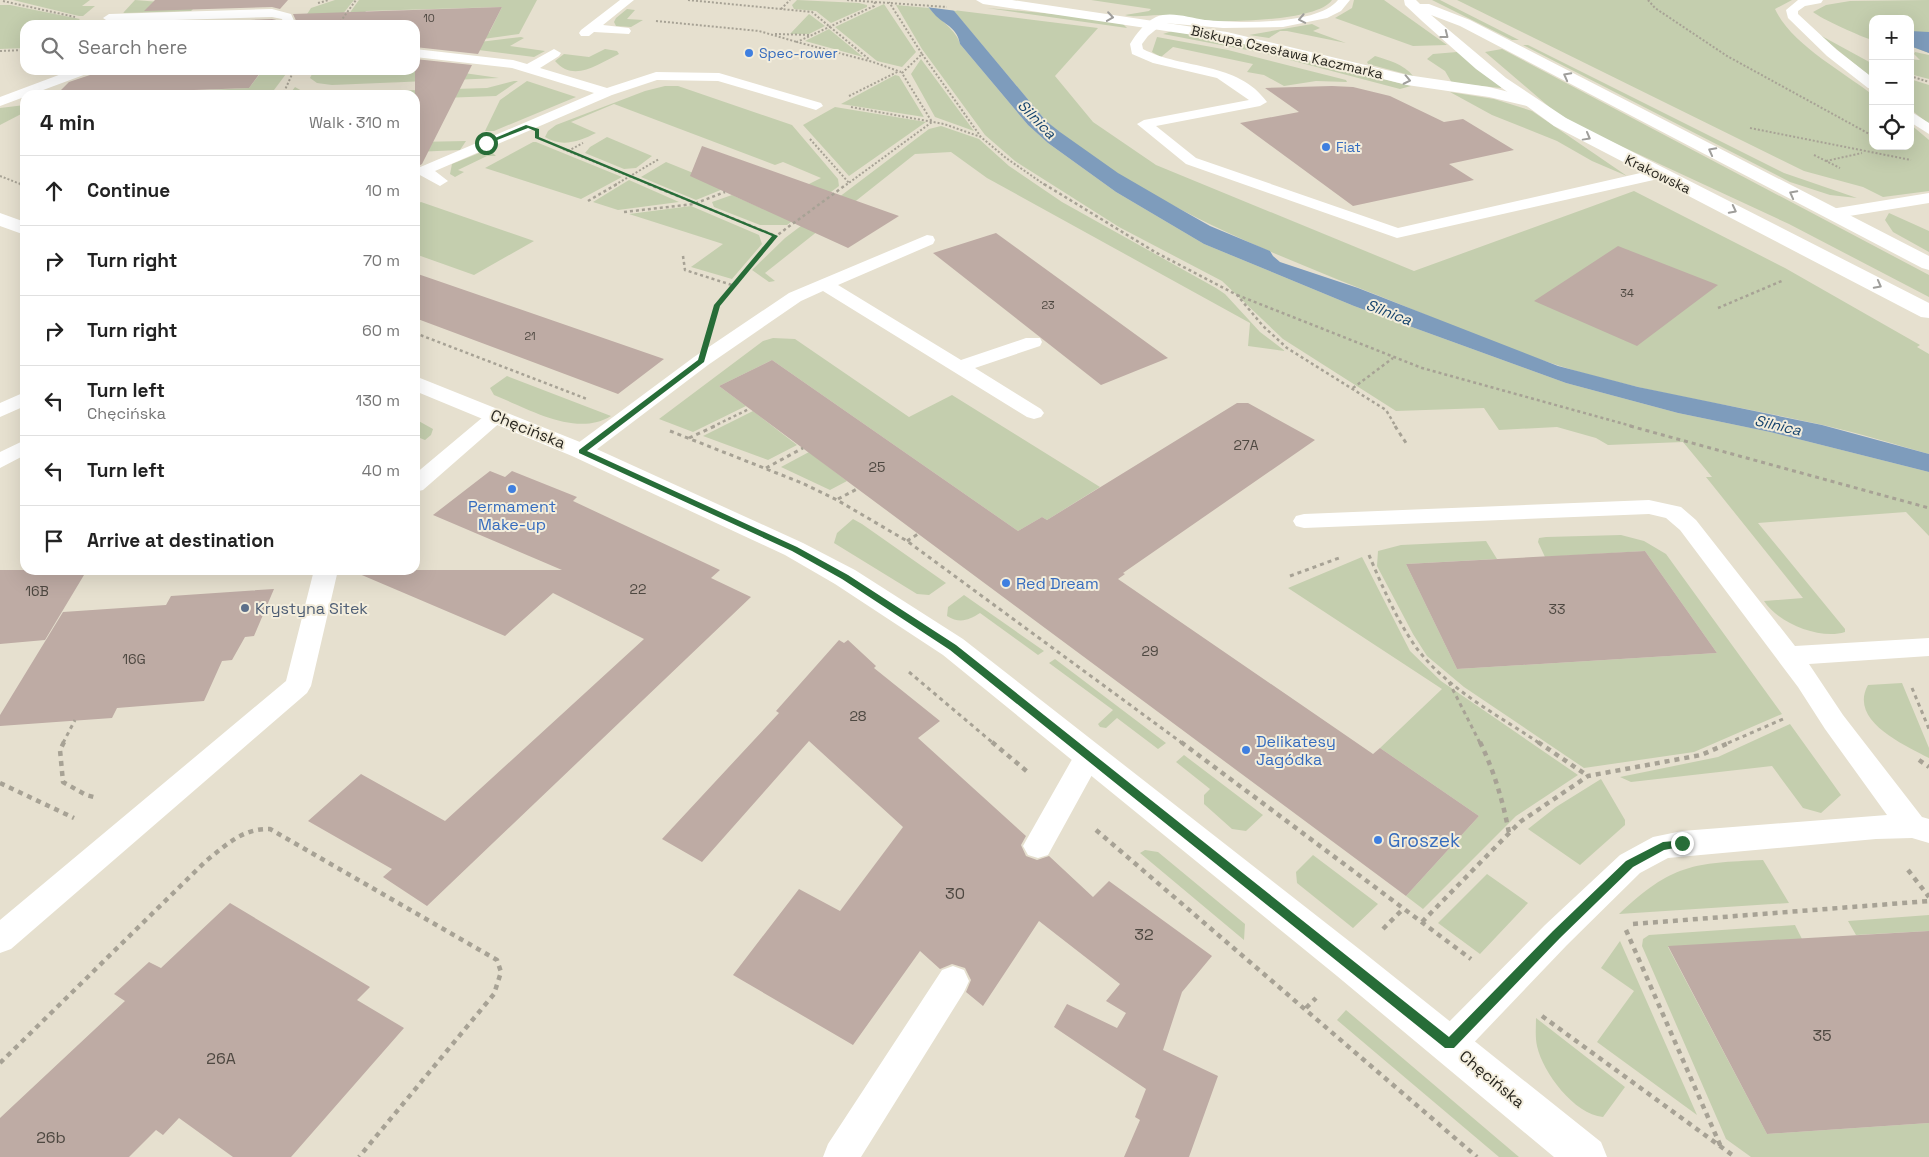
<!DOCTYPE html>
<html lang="en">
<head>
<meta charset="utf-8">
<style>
	:root { --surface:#fff; --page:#f2f2f2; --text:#222; --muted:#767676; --line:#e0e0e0 }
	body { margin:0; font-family:"Space Grotesk",sans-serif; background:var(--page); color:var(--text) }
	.controls { position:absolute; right:15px; top:15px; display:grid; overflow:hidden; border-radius:10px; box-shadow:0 5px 20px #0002 }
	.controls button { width:45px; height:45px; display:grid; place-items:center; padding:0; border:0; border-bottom:1px solid var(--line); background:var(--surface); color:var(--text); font:25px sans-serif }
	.stop { position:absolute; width:15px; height:15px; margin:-11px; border:4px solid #276d38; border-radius:50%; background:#fff }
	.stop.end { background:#276d38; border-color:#fff; box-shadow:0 1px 5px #0008 }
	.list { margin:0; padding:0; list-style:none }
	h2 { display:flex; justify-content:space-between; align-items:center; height:65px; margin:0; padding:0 20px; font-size:21px }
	h2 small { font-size:16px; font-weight:400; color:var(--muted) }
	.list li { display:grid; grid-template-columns:32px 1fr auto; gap:15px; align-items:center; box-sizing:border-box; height:70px; padding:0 20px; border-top:1px solid var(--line) }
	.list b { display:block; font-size:19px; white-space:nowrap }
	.list p { margin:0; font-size:16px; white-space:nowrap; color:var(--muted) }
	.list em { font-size:16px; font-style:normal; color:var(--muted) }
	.icon { flex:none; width:28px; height:28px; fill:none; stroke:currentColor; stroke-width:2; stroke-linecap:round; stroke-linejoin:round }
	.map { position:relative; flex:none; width:1929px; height:1157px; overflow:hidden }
	.search { position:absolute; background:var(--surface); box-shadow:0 5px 20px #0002; left:20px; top:20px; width:400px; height:55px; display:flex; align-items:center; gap:12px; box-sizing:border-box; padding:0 18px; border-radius:15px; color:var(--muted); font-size:19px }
	.panel { position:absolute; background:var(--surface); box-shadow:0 5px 20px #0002; left:20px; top:90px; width:400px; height:485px; border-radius:15px }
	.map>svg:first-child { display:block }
	.green { fill:#c4ceae }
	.water { fill:#7e9cbc }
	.pier { fill:#e6e0cf }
	.building { fill:#beaba4 }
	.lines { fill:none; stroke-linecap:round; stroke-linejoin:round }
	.path-far3 { stroke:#a7a295; stroke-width:2; stroke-dasharray:2 2; stroke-linecap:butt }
	.path-far2 { stroke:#a7a295; stroke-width:2.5; stroke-dasharray:3 3; stroke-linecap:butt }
	.path-far1 { stroke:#a7a295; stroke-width:3; stroke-dasharray:4 4; stroke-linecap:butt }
	.path { stroke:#a7a295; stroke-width:4.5; stroke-dasharray:5 5; stroke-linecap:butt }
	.lane { fill:#fff; fill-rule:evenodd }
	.street { fill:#fff; fill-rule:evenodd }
	.secondary { fill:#fff; fill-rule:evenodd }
	.oneway { stroke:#9f9e9b }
	.route { fill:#276d38 }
	.shop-dot { fill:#3f7fe0; stroke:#f3eddc; stroke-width:2 }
	.service-dot { fill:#5c6f8a; stroke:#f3eddc; stroke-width:2 }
	.labels { text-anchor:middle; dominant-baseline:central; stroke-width:4; stroke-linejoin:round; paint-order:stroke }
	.far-number-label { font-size:11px; fill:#4e4841 }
	.far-street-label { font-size:14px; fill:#292720; stroke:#f3eddc }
	.far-shop-label { font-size:14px; fill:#366cbe; stroke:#f3eddc; text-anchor:start }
	.number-label { font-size:14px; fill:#4e4841 }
	.far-water-label { font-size:15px; font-style:italic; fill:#15436d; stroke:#f3eddc }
	.street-label { font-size:16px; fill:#292720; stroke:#f3eddc }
	.shop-label { font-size:16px; fill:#366cbe; stroke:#f3eddc; text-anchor:start }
	.service-label { font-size:16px; fill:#4e5e75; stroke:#f3eddc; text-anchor:start }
	.near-number-label { font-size:16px; fill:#4e4841 }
	.near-shop-label { font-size:19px; fill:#366cbe; stroke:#f3eddc; text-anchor:start }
</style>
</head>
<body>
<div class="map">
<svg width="1929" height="1157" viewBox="0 0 1929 1157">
	<rect width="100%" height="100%" fill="#e6e0cf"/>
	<path class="green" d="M13 0H90L82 6H95L83 16H79Z
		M135 0 197 5 191 11 123 13Z
		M335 0H354L334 25H300L311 8Z
		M359 0H537L519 34 448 44 433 35 489 33 502 7 366 11 356 25H341Z
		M797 0 859 3 867 5V7L831 23 816 11 794 9 792 5Z
		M1091 0H1332C1319 20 1237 22 1213 21 1195 20 1177 16 1159 15 1147 15 1137 18 1125 15L1149 11 1151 9Z
		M1354 0H1384L1447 45 1413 46 1335 18 1352 8Z
		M1432 0H1440L1519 40H1512Z
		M1457 0H1792L1775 9C1791 44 1842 71 1873 95V146H1910V124L1929 140V191L1883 197 1863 187 1804 171Z
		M1929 0V53L1910 46V19H1873V40C1863 38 1820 18 1813 12L1826 5 1850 1Z
		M884 4 916 52 902 67 877 61 835 27Z
		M0 5H10L80 19 73 25H25V48L0 49Z
		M896 5 929 8C938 18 958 32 960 44L1028 125 1048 143 1116 192 1204 244 1354 306 1566 383 1678 413 1770 432 1929 472V536L1906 512 1758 523 1845 629V632C1820 640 1778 623 1764 601L1803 598 1706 477H1712L1683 442 1608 445 1596 438 1557 427 1499 430 1484 408 1396 411 1283 339 1222 281 1119 227 1015 161 985 135 922 49Z
		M987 8 1065 15 1123 24 1127 28Z
		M627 9 635 10 627 19 643 20 631 27 616 26 614 22 616 18Z
		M953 10 1098 28 1055 76 1093 122 1156 165 1414 271 1634 191 1785 268 1920 345 1917 347 1929 354V454C1894 444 1858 433 1823 425 1748 408 1672 397 1598 377 1529 359 1463 330 1397 303 1274 254 1148 207 1046 121Z
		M809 14 825 26 809 34H790Z
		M1312 24 1320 28 1313 31 1346 43 1287 31H1280L1269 38 1249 35Z
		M829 29 863 57 805 41Z
		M1172 31 1241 43 1411 86 1400 89 1263 53 1163 34Z
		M1818 34 1873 64V79Z
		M521 37 524 38 510 46 545 51 534 57 447 46Z
		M1157 37 1228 50 1346 80 1347 82 1316 81 1284 86 1264 75 1247 72 1253 64 1173 47 1161 57 1152 52Z
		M1523 45H1528L1784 173 1857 198 1830 195 1790 182Z
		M605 49 617 51 619 54C598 64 574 83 555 61L564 54 589 57Z
		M1502 49 1929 275V297L1789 224 1582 128 1554 111 1485 52Z
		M1457 52 1501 87V88L1452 83 1445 71 1427 59 1433 54Z
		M1915 52 1929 55V79L1910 74V59L1920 60 1914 54Z
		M1375 56C1388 60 1404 64 1413 76L1368 64 1367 62Z
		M921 59 974 131 935 117 911 74Z
		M415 66 499 78 332 85 317 83 310 78 314 70H415Z
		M263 70H289L274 90 187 94 189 91 249 88Z
		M895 75 899 76 924 117 841 104Z
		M1910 79 1929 85V124L1910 109Z
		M514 81H518L496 96 415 99V95H289L295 87 302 91 320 93 487 88Z
		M527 81 576 97 494 131H485L500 100Z
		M665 86H678L792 125 838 179 839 186 787 225H760L714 207 712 202 732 195 761 208 821 178 783 162 775 165 614 104 571 122 596 133C580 141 562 148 545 137L548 131 556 125 645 91Z
		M1450 92 1494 99 1532 111 1627 176 1592 161 1557 141 1492 115Z
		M25 105V112L0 125V108Z
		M835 107 926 122 849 176 803 125Z
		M941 126 979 139 1009 166 1062 202 1216 288 1225 294 1260 332 1285 351 1248 346 1250 323 987 178 951 152 915 154 765 273 775 281 769 282 752 270 785 238 929 129Z
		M607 137 652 156 636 168 624 169 585 153 590 147Z
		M466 141 460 150 415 152V142Z
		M533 142H536L622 177 581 199 485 168Z
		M489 149 496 156H487L458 170 464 172 455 177 450 174 452 164Z
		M666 162 728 187 696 200 641 177Z
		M629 180 679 202 618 210 593 202Z
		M421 202 534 241 474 275 415 254V205Z
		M691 206 759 235 762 244 732 279 691 267 723 244 629 214Z
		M1889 213 1929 231V252L1893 232 1885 220Z
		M773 338 795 339 909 417 952 395 1100 487 1047 520 1042 517 1018 531 772 360 719 386 746 406 693 432 659 419 763 341Z
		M507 376 611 416C576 438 527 408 494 395L490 388Z
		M753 411 797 445 768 460 703 436Z
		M415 419 433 429 431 435 425 440 415 436Z
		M809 452 847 481 830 490 781 467Z
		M853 519 862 524 946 583 929 595 917 594 834 543 837 533Z
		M1621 535 1644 541 1666 554 1782 714 1694 752 1584 768 1464 687 1427 656 1413 634 1377 566 1378 551 1401 545 1486 541 1497 559 1406 564 1457 669 1717 653 1645 551 1545 557 1538 542 1539 538 1546 537Z
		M1362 557 1410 651 1441 681 1578 775 1516 816 1423 909 1406 896 1479 816 1380 748 1442 689 1288 588Z
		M964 595 1044 651 1038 655 980 613C969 620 960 624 947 616L948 607Z
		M1055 659 1166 743 1158 749 1117 718 1106 728 1100 727 1098 724 1113 710 1049 663Z
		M1902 683 1929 748V758C1905 745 1848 721 1868 685Z
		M1790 724 1841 795 1821 813 1803 808 1772 766 1631 782 1620 777 1718 757Z
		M1184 755 1263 815 1246 831 1232 829 1204 804V795L1210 789 1176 762Z
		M1601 779 1625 820V825L1580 865 1528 829 1556 807Z
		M1145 850 1158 852 1245 924 1244 940 1140 853Z
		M1313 855 1378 904 1353 928 1297 883 1296 872Z
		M1763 860 1789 903 1619 914C1672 864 1693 863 1763 860Z
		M1487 874 1528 903 1480 954 1438 923Z
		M1929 915V931L1856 935 1848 921Z
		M1795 925 1802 939 1668 947 1767 1134 1929 1123V1157H1751L1726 1139 1642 946 1643 939 1649 935Z
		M1620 941 1697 1115 1597 1042 1634 991 1601 968Z
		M1346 1010 1519 1157H1499L1337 1020Z
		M1536 1018 1625 1087 1603 1117C1574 1114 1543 1073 1537 1046 1535 1037 1536 1027 1536 1018Z"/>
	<path class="water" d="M923 0H945L1046 121 1060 132 1118 173 1180 209 1210 226 1270 251 1273 256 1280 262 1358 288 1558 366 1638 387 1822 425 1929 454V472L1770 432 1678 413 1566 383 1354 306 1204 244 1116 192 1048 143 1028 125 960 44C957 28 947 26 936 16 931 11 927 5 923 0Z
		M1910 31 1929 32V53L1910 46Z"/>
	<path class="pier" d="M921 0H948L957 11 926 7Z"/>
	<path class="building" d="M155 0H288L280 9 272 7 144 11Z
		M502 7 478 54 415 47V25H298L293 14Z
		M272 19 281 21 282 25H129Z
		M415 59 472 65 422 164 415 168Z
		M93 70H363L260 73 249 88 56 95 69 82 90 75Z
		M1332 86 1353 87 1390 96 1444 122 1463 119 1514 150 1449 164 1474 180 1353 206 1240 123 1299 112 1265 88Z
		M702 146 899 216 848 248 690 176Z
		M996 233 1168 358 1101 385 933 253Z
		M1618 246 1718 285 1637 346 1534 301Z
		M415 273 664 359 618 394 415 318Z
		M772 360 1018 531 1042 517 1047 520 1237 403H1248L1315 440 1123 573 1125 574 1118 579 1373 754 1380 748 1479 816 1406 896 719 386Z
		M490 471 505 477 512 471 577 497 573 501 720 570 711 578 751 597 427 906 383 877 392 869 308 821 361 774 445 821 644 639 553 593 505 636 350 570H562L433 515Z
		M1645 551 1717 653 1457 669 1406 564Z
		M0 570H87L45 640 0 644Z
		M274 589 254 636 245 637 232 660 222 661 204 701 117 708 112 718 0 726V715L63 612 166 605 171 596Z
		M839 640 844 643 848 640 876 666 874 668 940 721 918 738 1026 836 1021 845 1026 856 1037 860 1049 856 1093 897 1109 881 1212 956 1182 992 1163 1050 1218 1076 1189 1157H1124L1140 1120 1135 1117 1146 1089 1054 1027 1067 1004 1117 1028 1126 1013 1106 1001 1120 984 1039 921 983 1006 966 992 971 980 965 968 952 964 940 969 920 951 853 1045 733 975 799 889 840 911 903 827 809 741 702 862 662 839 779 713 776 711Z
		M230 903 370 987 357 1000 404 1028 291 1157H233L179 1118 163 1135 156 1130 129 1157H0V1118L125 1001 114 994 149 962 161 968Z
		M1929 931V1123L1767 1134 1668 946Z"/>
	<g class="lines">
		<path class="path-far3" d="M688 0 812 12 870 60
			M847 0 875 2 874 6 797 42 873 62 901 72
			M1648 0 1655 8 1727 56 1873 136
			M3 1 75 17
			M875 2 947 7
			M318 3 329 0
			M781 9 790 0
			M656 21 759 31 797 42
			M338 25 356 0
			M775 34 811 35
			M0 51 25 50
			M922 54 981 137 1006 158 1045 185
			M1910 76 1929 82
			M284 92 294 70
			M211 95 284 92 281 95
			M849 96 899 71
			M851 107 944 124 981 137
			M1750 128 1911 160
			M810 139 849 183
			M563 149 651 185
			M568 151 583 143
			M1814 155 1840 168
			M1826 161 1862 153
			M0 176 23 185
			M615 185 659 159
			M846 185 932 122 902 73 922 54 889 2"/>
		<path class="path-far2" d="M20 184 25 186
			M648 184 776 236
			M1044 184 1155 252 1237 295 1263 326 1287 348 1386 410 1396 427
			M588 201 617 184
			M624 212 694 204 725 192
			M683 256 685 270 735 286
			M1237 295 1422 368 1635 427
			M724 298 776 236 847 184
			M1718 308 1784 280
			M415 333 587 399
			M1353 388 1393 358
			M712 427 749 409"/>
		<path class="path-far1" d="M1395 426 1408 446
			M1630 426 1929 508
			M670 431 802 483 837 500 907 541 1182 743
			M689 438 715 426
			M766 468 803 448
			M838 499 857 489
			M907 541 918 534
			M1369 555C1382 586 1398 623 1418 650 1449 690 1498 715 1539 743
			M1290 576 1339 558
			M909 672 993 743
			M1449 682 1480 743
			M1912 688 1929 729
			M63 743 75 720
			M1728 743 1783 719"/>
		<path class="path" d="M64 742 60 750 63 782 86 795 98 798
			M992 742 1030 774
			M1181 742 1471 959
			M1480 742C1494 771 1503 801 1509 833
			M1538 742 1588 776
			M1919 760 1929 767
			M0 783 74 818
			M1096 830 1477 1157
			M1908 870 1929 897
			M1422 922 1520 822 1588 776 1701 755 1731 742
			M1633 924 1929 901
			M1383 929 1404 908
			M1626 930 1721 1147
			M1306 1008 1316 998
			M1542 1016 1735 1157
			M0 1063 206 861C226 845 243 828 270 829L497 960 501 972 494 994 359 1157"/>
		<path class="lane" d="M620 0H634L603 25 629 28 631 31 629 34 594 32 589 36H581L579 33 581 30Z
			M1338 0H1350L1341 11 1327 18 1283 27 1223 28 1164 23 1148 36 1142 44 1143 49C1183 70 1238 61 1267 102L1260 106 1156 126 1196 158 1398 228 1658 169 1666 174 1658 179 1397 238 1186 164 1137 124 1144 120 1249 100 1217 78 1153 63 1132 54 1130 44C1136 34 1145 22 1156 17 1171 11 1190 18 1205 20 1236 23 1317 26 1338 0Z
			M1798 0H1823L1821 3 1805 6 1798 11V14L1837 50 1873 78V89L1868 88 1827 56 1788 18 1786 10Z
			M272 9 291 14 296 25H284L282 19 272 17 109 22 103 18 109 14Z
			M415 49 513 60 527 64 554 49 561 53 559 56 540 68 607 88 656 72 719 73 821 103 823 106 816 110 718 81 657 80 612 95 435 171 448 181 440 186 418 174 415 171 418 168 594 93 512 68 415 57Z
			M72 70H91L89 73 0 106V97Z
			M1910 111 1929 123V134L1910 122Z
			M1929 193V203L1831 219 1823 214 1831 209Z
			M927 235 933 236 935 240 933 244 838 285 961 360 1026 338H1040L1042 342 1040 346 975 368 1041 409 1044 413 1041 417 1034 419 1027 417 823 291 801 301 708 365 588 456 581 458 574 456 570 451 574 446 694 357 789 293Z
			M25 392V406L0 417V403Z
			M496 410 503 412 506 416 503 420 423 490 415 492V474L489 412Z
			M25 440V455L0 468V452Z
			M1649 500 1681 507 1696 520 1795 646 1929 638V656L1809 664 1843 715 1922 817 1929 819V843L1912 838 1876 839 1668 858 1640 873 1567 945 1462 1055 1450 1060 1438 1055 1433 1044 1438 1033 1545 925 1620 855 1653 837 1682 831 1887 815 1825 729 1798 687 1680 530 1666 518 1649 514 1304 528 1296 526 1293 521 1296 516 1304 514Z
			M314 570H338L311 686 307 693 11 949 0 953V920L286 681Z
			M1089 744 1099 747 1103 755 1048 855 1038 858 1028 855 1023 846 1028 837 1079 747Z
			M953 966 964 970 969 981 964 992 861 1157H823L828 1144 942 970Z"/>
		<path class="street" d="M976 0H1012L1227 32 1407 75 1489 87 1537 99 1539 102 1531 107 1489 97 1407 85 1227 40 983 4Z
			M0 213 25 222V235L0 226Z
			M415 376 590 446 803 543 855 570 963 639 1363 952 1601 1142 1607 1157H1554L1337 976 943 655 835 584 785 555 572 456 415 391Z"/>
		<path class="secondary" d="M1404 0H1416L1420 4H1429L1470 20 1929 256V270L1922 268 1460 26 1431 15 1506 78 1566 118 1929 303V318L1921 317 1554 126 1476 69 1422 21 1405 5Z"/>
	</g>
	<defs><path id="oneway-chevron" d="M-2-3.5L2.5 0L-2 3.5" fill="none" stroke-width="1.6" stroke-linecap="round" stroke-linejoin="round" transform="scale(1.25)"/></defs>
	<g class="oneway">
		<use href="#oneway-chevron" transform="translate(1110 17) rotate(8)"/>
		<use href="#oneway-chevron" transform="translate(1302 19) rotate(169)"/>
		<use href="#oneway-chevron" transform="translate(1445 35) rotate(38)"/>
		<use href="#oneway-chevron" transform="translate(1567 76) rotate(-152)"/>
		<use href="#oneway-chevron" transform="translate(1407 80) rotate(12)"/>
		<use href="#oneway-chevron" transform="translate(1587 137) rotate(29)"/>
		<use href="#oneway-chevron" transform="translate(1712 151) rotate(-152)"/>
		<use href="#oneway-chevron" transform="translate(1793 194) rotate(-152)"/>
		<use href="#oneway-chevron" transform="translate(1733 210) rotate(27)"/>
		<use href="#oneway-chevron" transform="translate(1878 285) rotate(28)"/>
	</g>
	<path class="route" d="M526 125 539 129V137L778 236 720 306 704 362 587 451 797 547 848 575 956 645 1449 1037 1553 931 1626 861 1663 842 1685 840V846L1664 850 1633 867 1560 938 1454 1048H1445L950 650 842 579 792 551 579 453V450L698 360 714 305 772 236 535 138V131L528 128 487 144 483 143Z"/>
	<g class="shop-dot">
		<circle cx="749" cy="53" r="5"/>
		<circle cx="1326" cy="147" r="5"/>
		<circle cx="512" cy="489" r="5"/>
		<circle cx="1006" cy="583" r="5"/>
		<circle cx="1246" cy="750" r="5"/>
		<circle cx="1378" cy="840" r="5"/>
	</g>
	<circle class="service-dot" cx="245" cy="608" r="5"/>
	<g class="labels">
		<g class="far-number-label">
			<text x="429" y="18">10</text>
			<text x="1627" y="293">34</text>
			<text x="1048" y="305">23</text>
			<text x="530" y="336">21</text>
		</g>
		<g class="far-street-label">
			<text transform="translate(1287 52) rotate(13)">Biskupa Czesława Kaczmarka</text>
			<text transform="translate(1658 174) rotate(26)">Krakowska</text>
		</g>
		<g class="far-shop-label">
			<text x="759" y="53">Spec-rower</text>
			<text x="1336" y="147">Fiat</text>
		</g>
		<g class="number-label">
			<text x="1246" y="445">27A</text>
			<text x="877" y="467">25</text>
			<text x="638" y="589">22</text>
			<text x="37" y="591">16B</text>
			<text x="1557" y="609">33</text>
			<text x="1150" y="651">29</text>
			<text x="134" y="659">16G</text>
			<text x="858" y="716">28</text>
		</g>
		<g class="far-water-label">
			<text transform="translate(1037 119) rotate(46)">Silnica</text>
			<text transform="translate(1389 312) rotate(21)">Silnica</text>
			<text transform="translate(1778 425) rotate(13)">Silnica</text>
		</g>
		<g class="street-label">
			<text transform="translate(528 429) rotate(22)">Chęcińska</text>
			<text transform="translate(1492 1079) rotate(40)">Chęcińska</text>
		</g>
		<g class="shop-label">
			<text x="512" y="506" text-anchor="middle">Permament<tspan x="512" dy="18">Make-up</tspan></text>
			<text x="1016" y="583">Red Dream</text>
			<text x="1256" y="741">Delikatesy<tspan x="1256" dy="18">Jagódka</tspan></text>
		</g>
		<g class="service-label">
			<text x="255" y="608">Krystyna Sitek</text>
		</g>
		<g class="near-number-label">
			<text x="955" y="893">30</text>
			<text x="1144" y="934">32</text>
			<text x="1822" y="1035">35</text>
			<text x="221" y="1058">26A</text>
			<text x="51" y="1137">26b</text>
		</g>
		<g class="near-shop-label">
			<text x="1388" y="840">Groszek</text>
		</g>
	</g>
</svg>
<div class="controls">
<button>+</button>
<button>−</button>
<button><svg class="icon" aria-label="locate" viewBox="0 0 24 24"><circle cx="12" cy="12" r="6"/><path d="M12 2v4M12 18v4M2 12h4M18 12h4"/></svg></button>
</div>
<div class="stop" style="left:486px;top:143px"></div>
<div class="stop end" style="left:1682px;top:843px"></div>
<div class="search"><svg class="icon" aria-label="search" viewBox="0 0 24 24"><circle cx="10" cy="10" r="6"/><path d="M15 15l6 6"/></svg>Search here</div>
<section class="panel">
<h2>4 min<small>Walk · 310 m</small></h2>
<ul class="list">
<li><svg class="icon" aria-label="ahead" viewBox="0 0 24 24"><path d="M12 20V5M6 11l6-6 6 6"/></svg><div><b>Continue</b></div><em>10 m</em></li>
<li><svg class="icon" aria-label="right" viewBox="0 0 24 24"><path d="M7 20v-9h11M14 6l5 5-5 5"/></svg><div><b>Turn right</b></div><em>70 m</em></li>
<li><svg class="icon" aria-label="right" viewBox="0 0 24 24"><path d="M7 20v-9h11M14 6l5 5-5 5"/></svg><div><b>Turn right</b></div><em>60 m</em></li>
<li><svg class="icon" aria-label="left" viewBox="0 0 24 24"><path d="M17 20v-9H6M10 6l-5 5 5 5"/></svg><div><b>Turn left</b><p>Chęcińska</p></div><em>130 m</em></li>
<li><svg class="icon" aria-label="left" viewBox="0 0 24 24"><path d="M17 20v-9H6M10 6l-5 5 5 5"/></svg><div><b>Turn left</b></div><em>40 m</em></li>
<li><svg class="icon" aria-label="arrive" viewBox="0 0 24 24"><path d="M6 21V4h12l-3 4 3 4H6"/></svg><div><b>Arrive at destination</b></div></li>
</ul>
</section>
</div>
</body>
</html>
